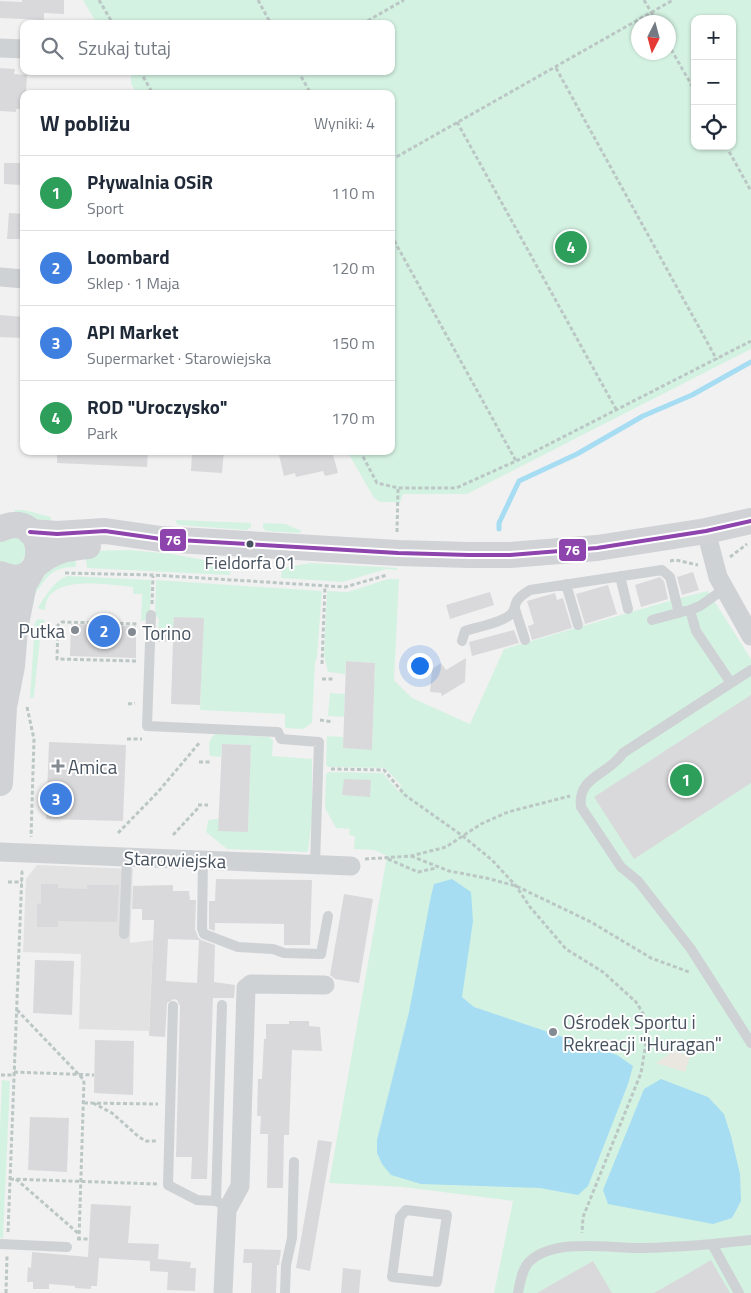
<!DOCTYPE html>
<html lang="pl">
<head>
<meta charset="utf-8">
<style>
	:root { --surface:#fff; --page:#f2f2f3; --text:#1f2937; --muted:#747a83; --line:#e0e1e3; --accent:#838a92 }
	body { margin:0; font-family:"Titillium Web",sans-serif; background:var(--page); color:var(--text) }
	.controls { position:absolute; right:15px; top:15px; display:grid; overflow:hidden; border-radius:10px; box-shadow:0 1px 4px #0004 }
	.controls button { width:45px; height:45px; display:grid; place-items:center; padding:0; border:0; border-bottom:1px solid var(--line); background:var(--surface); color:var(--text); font:25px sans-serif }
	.compass { position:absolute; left:631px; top:15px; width:45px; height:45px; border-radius:50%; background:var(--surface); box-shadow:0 1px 4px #0004; rotate:186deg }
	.you { position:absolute; left:419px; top:665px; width:18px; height:18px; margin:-12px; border:4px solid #fff; border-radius:50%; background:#1a73e8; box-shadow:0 0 0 8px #1a73e833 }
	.badge { display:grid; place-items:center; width:32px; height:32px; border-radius:50%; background:var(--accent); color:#fff; font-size:16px; font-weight:700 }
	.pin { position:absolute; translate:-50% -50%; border:2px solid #fff; box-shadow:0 1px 5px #0006 }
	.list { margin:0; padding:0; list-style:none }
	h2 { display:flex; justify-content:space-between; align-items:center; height:65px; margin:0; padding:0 20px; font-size:21px }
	h2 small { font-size:16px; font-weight:400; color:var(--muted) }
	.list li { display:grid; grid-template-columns:32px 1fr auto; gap:15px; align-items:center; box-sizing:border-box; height:75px; padding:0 20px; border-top:1px solid var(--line) }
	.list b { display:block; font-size:19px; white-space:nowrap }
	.list p { margin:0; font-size:16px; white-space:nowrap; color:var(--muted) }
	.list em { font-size:16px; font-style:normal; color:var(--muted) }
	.icon { flex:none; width:28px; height:28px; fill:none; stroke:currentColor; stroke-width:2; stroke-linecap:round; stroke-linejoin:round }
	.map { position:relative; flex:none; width:751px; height:1293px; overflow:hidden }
	.search { position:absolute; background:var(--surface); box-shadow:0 1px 4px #0004; left:20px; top:20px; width:375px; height:55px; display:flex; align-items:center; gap:12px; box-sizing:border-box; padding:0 18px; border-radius:10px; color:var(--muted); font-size:19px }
	.panel { position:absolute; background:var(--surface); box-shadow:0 1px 4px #0004; left:20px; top:90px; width:375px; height:365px; border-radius:10px }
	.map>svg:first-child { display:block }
	.education { fill:#e3e2e3 }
	.green { fill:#d4f2e2; fill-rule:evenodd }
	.sand { fill:#eae7e0 }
	.water { fill:#a6ddf2 }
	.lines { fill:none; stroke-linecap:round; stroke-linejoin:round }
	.stream { stroke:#a6ddf2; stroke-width:5 }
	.building { fill:#d9d9db; fill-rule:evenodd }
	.path { stroke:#bbc7c5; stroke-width:3; stroke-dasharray:4 2.5; stroke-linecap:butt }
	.lane { stroke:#cfd2d5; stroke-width:10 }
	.street { stroke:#cfd2d5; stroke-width:19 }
	.secondary { stroke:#d0d2d6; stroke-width:26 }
	.bus-1-casing { stroke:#fff; stroke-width:8 }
	.bus-1 { stroke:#8e44ad; stroke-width:4 }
	.bus-dot { fill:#47525f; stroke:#fff; stroke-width:2 }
	.poi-dot { fill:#838a92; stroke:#fff; stroke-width:2 }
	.labels { text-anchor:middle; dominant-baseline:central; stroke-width:4; stroke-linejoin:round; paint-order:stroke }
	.bus-label { font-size:18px; fill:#47525f; stroke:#fff }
	.poi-label { font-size:19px; fill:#47525f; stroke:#fff; text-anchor:start }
	.street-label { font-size:19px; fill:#47525f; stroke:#fff }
	.line-badge { stroke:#fff; stroke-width:2 }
	.badge-label { font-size:14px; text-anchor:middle; font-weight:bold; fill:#fff }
</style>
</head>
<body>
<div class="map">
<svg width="751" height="1293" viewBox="0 0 751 1293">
	<rect width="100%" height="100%" fill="#f2f1f1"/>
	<path class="education" d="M37 865 133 869 130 943 153 940 149 1031 79 1029 81 954 23 952 26 879Z"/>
	<path class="green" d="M83 0H751V349L467 494H403L400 502H380L374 498 347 451H391V94H137L131 84V71H391V24H97ZM695 19H732V146H695ZM638 22H668V52H638Z
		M14 510H24L51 517V525L17 513Z
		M175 520 251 523V527L247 530 178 525Z
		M263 523 285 524 302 531 299 533 266 531 263 528Z
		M15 534 30 546 19 567 0 561V541Z
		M129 550 172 554 231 565 230 575 87 568 85 551Z
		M75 553 76 567C48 567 46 580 30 601L26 597 44 577 49 567Z
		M311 563 397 568V570L386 569 343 582 281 578 282 568Z
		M67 576 151 580 150 613 147 620 141 621 142 594H133V587C108 585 46 573 45 610L39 609 38 607C46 596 54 580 67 576Z
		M388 579H399L394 680 412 698 470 724 504 649 676 599 708 591 751 659V1293H494L513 1201 403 1187 329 1183 387 856 374 850 354 849 355 836 349 835 350 829 336 828 325 808 326 774 329 772 383 773 399 792 401 785 385 768 328 767 326 765 327 736 343 737V748L372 749 375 663 346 661 345 674 328 672 324 655 327 591 348 592Z
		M156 580 322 591 317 657 315 663 312 723 303 729 285 728V714L200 710 203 619 174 617 173 630 158 628 159 620 155 614Z
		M38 619 45 620 41 629 34 696 33 698H30L35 622Z
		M330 693 345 694 344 717 328 716Z
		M215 734 269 737 273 740 272 756 312 759V818L308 851 306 852 227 849 206 832 208 821C219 814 237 827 248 831L251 745 222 744 221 757 210 756C209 747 207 741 215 734Z
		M2 1080 10 1081 3 1238H0V1127Z"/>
	<path class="sand" d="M673 1051 690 1056 685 1072 656 1063Z"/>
	<path class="water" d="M452 879 471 892 473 921 462 997 474 1007 617 1055 633 1066 628 1084 588 1186 578 1195 540 1188 421 1184 391 1175 382 1164 377 1153V1140L409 1012 431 896 434 884Z
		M661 1079 708 1097 724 1114 731 1136 740 1174 741 1201 732 1218 713 1224 608 1204 603 1190 644 1089Z"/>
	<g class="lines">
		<path class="stream" d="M499 529V523L519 481 577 454 643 416 692 395 751 362"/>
	</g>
	<path class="building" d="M22 0H64V14L44 13V20L0 18V1L22 2Z
		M0 68 15 69 14 74 27 75 26 94H24V109H16V112L0 111Z
		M4 163H23L22 185 4 184Z
		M9 213 24 214V239H7Z
		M0 315 24 317V338L0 337Z
		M57 451H148L147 467 57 463Z
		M192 451H224L222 473 191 471Z
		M278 451H332L338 473 325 476 323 471 296 477 295 473 284 476Z
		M693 572 699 590 682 595 677 577Z
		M660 577 664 581 668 599 641 607 635 585Z
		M608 585 617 614 585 624 576 594Z
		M490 592 494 605 450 619 446 605Z
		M555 593 557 600 563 598 572 628 532 640 528 626 534 624 527 601Z
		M174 617 204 618 200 705 171 704 173 642H157V629L173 630Z
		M71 624 136 626V658L70 656Z
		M514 630 519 643 472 656 469 642Z
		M466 658 465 682 442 696 441 693 430 692 432 669 441 663 446 670Z
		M346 661 375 663 372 750 343 748Z
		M751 695V783L634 859 594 797Z
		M49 742 126 745 123 821 46 819Z
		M222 744 251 745 248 832 218 831Z
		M344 779 371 780 370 797 342 795Z
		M216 879 312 880 310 945H284V924L215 923V931L209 929V901H215Z
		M41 884H58V888L87 889V885H119L117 922 58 921V927H37V904L41 903Z
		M173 885V891H189L190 900H196L195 929 198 937 201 940 215 945 214 982 235 985 234 998H213L207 1179H191L192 1157H176L180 1006 177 1000 174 999 167 1003 165 1037 149 1036 154 920H142V909H132L133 886ZM168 939 199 940 197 983 166 981Z
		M344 894 373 899 359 983 335 979 330 975Z
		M35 960 74 961 72 1015 33 1013Z
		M289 1021H309V1026L320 1027 322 1051 292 1050 289 1135H284L283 1188H267L268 1134H260L261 1116H257L258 1079H262L264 1039H266V1024H289Z
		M95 1040 134 1041 133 1095 94 1093Z
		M30 1117 69 1118 67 1172 28 1170Z
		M318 1140 332 1142 310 1271 296 1268Z
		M91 1204 131 1206 128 1243 159 1244 158 1259 191 1262 190 1268H196L195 1291 167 1290 168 1272 150 1271V1261L99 1258 97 1286H91V1289L75 1288V1286L49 1284V1289H33V1282H27L28 1267 31 1268 32 1252 88 1257Z
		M244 1249 281 1250 279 1265H277L276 1293H251L252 1263H243Z
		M711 1260 730 1293H654L682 1277Z
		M593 1261 612 1293H537Z
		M343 1268 361 1270 359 1293H341Z"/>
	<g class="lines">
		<path class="path" d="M99 0 113 24
			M258 0 271 24
			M644 0 657 22
			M362 24 404 0
			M668 44 695 91
			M556 68 717 360
			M140 71 153 94
			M298 71 311 94
			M457 122 617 411
			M726 146 751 191
			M391 160 673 0
			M391 235 516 461
			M360 451 377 483 398 488H456L516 461 751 341
			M397 532 398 488
			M730 557 747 544
			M670 561 676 560 698 565
			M65 573 153 575 345 587 387 575
			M152 604 153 576
			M136 661 57 659 58 625 62 622 138 624
			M322 664 325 586
			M322 679H335
			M128 704 135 703
			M27 707 34 739 31 837
			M320 720 333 722
			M127 739H142
			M199 762H210
			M331 769 384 770 405 795 464 837 492 860 516 886 530 907 566 949 603 972 636 1002 644 1015 648 1030 641 1073 583 1217 582 1233
			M198 805H208
			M118 833 158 792 200 742
			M173 835 198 808
			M411 856 449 871 486 878 516 886 591 922 651 958 689 972
			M365 859 411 856 446 847 481 824 508 812 570 796
			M388 859 418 872 436 868
			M8 882H22
			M17 1010 84 1080 79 1239
			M14 1072 94 1075
			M1 1075H14
			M84 1103 158 1104
			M93 1103 112 1113 139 1137 146 1141H157
			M10 1179 157 1184
			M16 1179 79 1234
			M8 1232 22 872 25 870
			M77 1239H89
			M6 1293 7 1256"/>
		<path class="lane" d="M620 576 628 609
			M566 584 578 625
			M724 589 700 606 690 610 696 631 731 683
			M515 609 525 640
			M151 615 147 726 278 732 281 739 319 742 315 865
			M652 620 685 611
			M462 641 465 631C477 627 502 623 511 614 515 611 514 608 516 603 518 597 525 593 530 590L662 570 670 577 679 613
			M751 670 623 753C609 775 577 776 581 807L621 867 638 881 691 949 751 1043
			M203 860 202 929 204 934 238 947 273 949 284 953 321 954 328 916
			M124 934 127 857
			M173 1006 168 1185 197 1200 216 1201 228 1207
			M216 1201 222 1005
			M406 1210 447 1215 437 1282 392 1277 400 1217Z
			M0 1244 67 1247
			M285 1293 286 1265 292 1238 294 1162
			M518 1293C520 1283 522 1268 530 1261 555 1238 608 1248 638 1248 663 1248 687 1246 712 1244
			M739 1293 712 1244 751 1240"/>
		<path class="street" d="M0 48 24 49
			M0 277 24 279
			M706 531 718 577 751 636
			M0 852 351 866
			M223 1293 227 1210 240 1186 246 988 251 984 325 985"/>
		<path class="secondary" d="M0 529C50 505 52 597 0 574
			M30 532 57 534 105 531 161 539 398 553 469 555H510L597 548 706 531 751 521
			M37 564C56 549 65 549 88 546
			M0 595 1 639
			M0 783 4 707 12 666 15 629 24 584 33 569"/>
		<g class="bus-1-casing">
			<path id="bus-1" d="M30 532 57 534 105 531 161 539 398 553 469 555H510L597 548 706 531 751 521"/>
		</g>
		<use href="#bus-1" class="bus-1"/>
	</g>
	<circle class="bus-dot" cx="250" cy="544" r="4.5"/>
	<g class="poi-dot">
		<circle cx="75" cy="630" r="5"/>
		<circle cx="132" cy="632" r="5"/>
		<path d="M55.5 758.5h5v5h5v5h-5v5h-5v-5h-5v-5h5z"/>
		<circle cx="553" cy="1032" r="5"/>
	</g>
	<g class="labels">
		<g class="bus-label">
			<text x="250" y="562">Fieldorfa 01</text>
		</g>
		<g class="poi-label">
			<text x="65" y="630" text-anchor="end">Putka</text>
			<text x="142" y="632">Torino</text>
			<text x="68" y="766">Amica</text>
			<text x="563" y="1021">Ośrodek Sportu i<tspan x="563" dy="22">Rekreacji "Huragan"</tspan></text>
		</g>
		<g class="street-label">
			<text transform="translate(175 859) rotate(2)">Starowiejska</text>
		</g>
	</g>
	<g class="line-badge">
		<rect x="159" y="528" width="28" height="24" rx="5" fill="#8e44ad"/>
		<rect x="558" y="538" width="29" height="24" rx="5" fill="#8e44ad"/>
	</g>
	<g class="badge-label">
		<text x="173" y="545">76</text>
		<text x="572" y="555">76</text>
	</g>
</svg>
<div class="controls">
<button>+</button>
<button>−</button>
<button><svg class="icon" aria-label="locate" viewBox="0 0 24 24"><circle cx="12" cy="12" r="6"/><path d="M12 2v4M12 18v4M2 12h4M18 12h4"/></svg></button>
</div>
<svg class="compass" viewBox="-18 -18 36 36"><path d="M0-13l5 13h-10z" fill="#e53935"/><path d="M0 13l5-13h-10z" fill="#747a83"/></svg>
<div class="you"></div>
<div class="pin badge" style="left:686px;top:780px;background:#2e9e5b">1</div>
<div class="pin badge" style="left:104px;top:631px;background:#3f7fe0">2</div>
<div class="pin badge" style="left:56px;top:799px;background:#3f7fe0">3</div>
<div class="pin badge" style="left:571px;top:247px;background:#2e9e5b">4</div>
<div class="search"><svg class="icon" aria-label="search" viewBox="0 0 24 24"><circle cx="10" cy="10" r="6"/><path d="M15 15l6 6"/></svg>Szukaj tutaj</div>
<section class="panel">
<h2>W pobliżu<small>Wyniki: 4</small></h2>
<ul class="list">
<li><span class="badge" style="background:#2e9e5b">1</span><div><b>Pływalnia OSiR</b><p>Sport</p></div><em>110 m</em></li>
<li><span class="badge" style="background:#3f7fe0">2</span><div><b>Loombard</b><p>Sklep · 1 Maja</p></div><em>120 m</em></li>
<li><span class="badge" style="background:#3f7fe0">3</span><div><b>API Market</b><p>Supermarket · Starowiejska</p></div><em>150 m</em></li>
<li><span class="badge" style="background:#2e9e5b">4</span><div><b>ROD &quot;Uroczysko&quot;</b><p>Park</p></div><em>170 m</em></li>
</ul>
</section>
</div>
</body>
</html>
